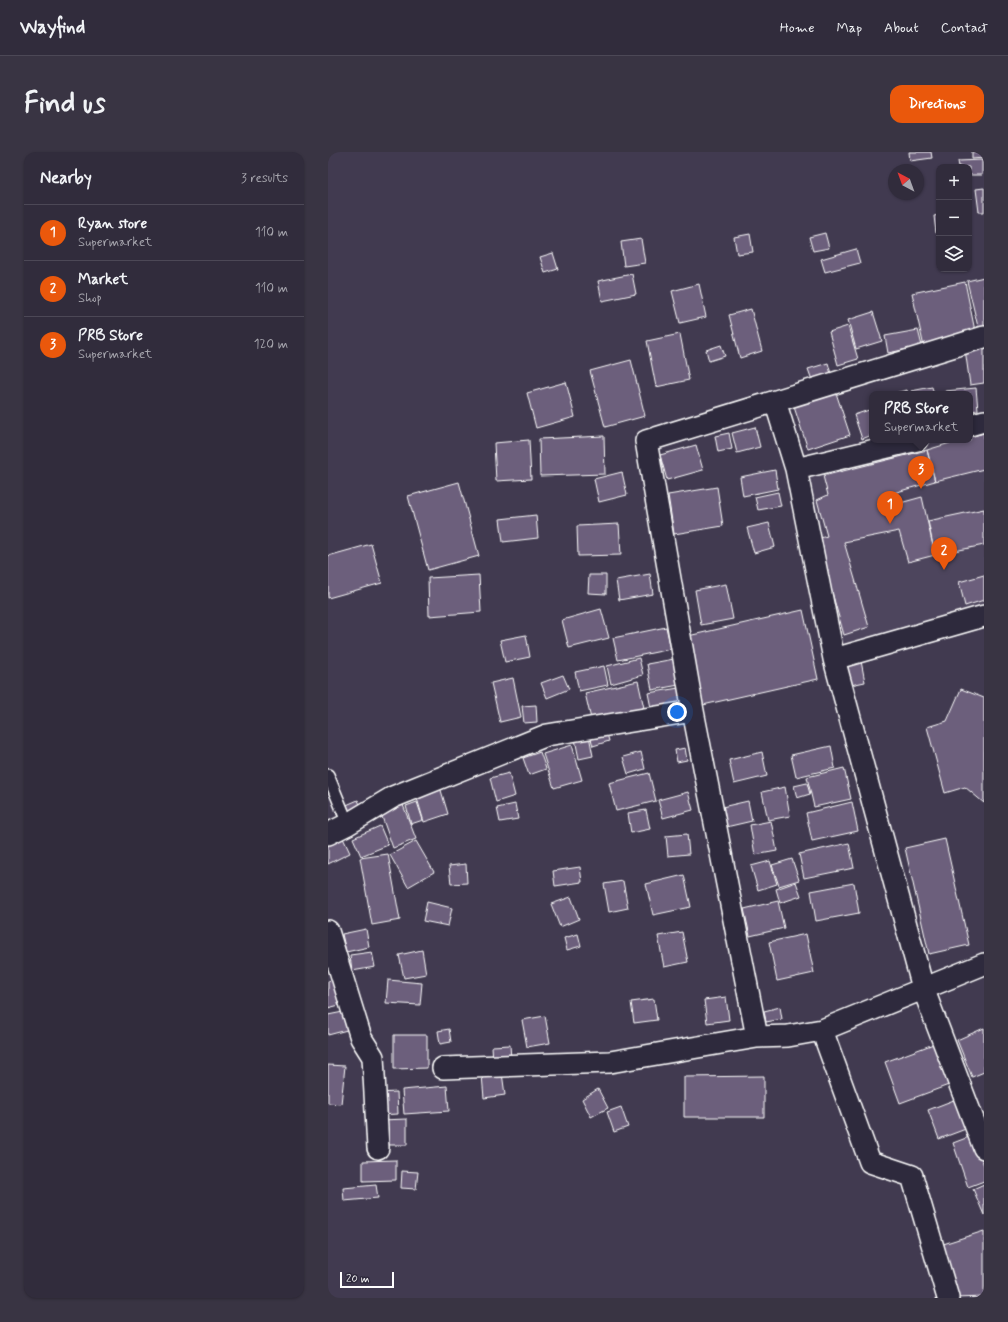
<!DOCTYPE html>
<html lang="en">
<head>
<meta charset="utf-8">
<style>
	:root { --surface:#312c3c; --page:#393443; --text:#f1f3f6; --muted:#a8a7af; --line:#4c4856; --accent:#ea580c }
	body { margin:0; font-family:Mynerve,sans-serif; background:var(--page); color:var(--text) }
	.controls { position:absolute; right:12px; top:12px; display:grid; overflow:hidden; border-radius:8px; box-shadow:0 1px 3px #0004 }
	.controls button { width:36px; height:36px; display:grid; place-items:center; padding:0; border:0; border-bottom:1px solid var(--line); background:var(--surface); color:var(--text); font:20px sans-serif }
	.compass { position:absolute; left:560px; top:12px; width:36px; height:36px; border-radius:50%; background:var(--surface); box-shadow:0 1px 3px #0004; rotate:319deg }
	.scale { position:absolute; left:12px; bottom:10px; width:54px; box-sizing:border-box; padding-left:4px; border:2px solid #fff; border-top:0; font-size:11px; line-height:14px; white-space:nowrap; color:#fff; -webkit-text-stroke:3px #2f2a3d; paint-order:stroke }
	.you { position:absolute; left:349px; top:560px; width:14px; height:14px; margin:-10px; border:3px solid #fff; border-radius:50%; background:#1a73e8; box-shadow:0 0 0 6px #1a73e833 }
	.badge { display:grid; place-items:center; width:26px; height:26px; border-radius:50%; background:var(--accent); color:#fff; font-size:13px; font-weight:700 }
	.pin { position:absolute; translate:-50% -33px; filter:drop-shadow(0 1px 2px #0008) }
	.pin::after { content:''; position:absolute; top:21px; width:14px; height:12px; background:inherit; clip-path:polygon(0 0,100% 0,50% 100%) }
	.popup { position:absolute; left:541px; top:239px; width:104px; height:52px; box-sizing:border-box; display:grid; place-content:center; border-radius:8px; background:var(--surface); filter:drop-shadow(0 1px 3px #0005); font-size:13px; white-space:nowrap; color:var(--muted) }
	.popup b { font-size:15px; color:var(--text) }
	.popup::after { content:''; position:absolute; left:50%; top:100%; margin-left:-8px; border:8px solid transparent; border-top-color:var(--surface) }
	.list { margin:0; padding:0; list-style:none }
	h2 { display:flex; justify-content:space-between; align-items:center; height:52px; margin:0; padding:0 16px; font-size:17px }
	h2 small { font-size:13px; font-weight:400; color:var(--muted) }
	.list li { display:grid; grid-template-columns:26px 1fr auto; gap:12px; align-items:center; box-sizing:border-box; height:56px; padding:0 16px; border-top:1px solid var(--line) }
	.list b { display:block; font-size:15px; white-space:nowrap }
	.list p { margin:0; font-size:13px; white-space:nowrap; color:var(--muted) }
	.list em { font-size:13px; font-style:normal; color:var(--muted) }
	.icon { flex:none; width:22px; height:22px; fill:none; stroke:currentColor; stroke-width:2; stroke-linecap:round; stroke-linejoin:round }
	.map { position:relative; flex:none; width:656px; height:1146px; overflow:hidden; border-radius:12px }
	header { display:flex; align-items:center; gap:24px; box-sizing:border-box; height:56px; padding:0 20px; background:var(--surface); border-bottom:1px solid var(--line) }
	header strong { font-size:19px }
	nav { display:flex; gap:22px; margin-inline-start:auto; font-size:14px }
	.intro { display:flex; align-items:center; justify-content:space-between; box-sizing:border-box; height:96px; padding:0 24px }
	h1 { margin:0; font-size:28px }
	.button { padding:10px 18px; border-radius:12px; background:var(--accent); color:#fff; font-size:14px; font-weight:700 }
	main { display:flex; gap:24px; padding:0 24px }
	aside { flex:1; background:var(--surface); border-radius:12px; box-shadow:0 1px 3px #0004 }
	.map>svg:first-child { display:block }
	.built { fill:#4e455d }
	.building { fill:#6c5e7b; stroke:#fff }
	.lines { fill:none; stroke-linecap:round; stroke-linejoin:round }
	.lane-casing { stroke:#fff; stroke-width:14 }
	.street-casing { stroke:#fff; stroke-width:24 }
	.lane { stroke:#2f2a3d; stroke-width:11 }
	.street { stroke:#2f2a3d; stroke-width:21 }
</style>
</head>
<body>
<header>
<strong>Wayfind</strong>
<nav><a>Home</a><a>Map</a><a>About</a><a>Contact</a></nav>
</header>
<div class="intro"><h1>Find us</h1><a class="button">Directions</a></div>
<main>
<aside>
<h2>Nearby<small>3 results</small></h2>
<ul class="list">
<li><span class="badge">1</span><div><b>Ryan store</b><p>Supermarket</p></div><em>110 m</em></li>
<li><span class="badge">2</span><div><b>Market</b><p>Shop</p></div><em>110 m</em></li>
<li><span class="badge">3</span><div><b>PRB Store</b><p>Supermarket</p></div><em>120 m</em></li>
</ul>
</aside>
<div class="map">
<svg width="656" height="1146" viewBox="0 0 656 1146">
	<rect width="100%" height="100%" fill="#413a50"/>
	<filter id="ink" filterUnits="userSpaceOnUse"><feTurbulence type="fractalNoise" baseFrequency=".025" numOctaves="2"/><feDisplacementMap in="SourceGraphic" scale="8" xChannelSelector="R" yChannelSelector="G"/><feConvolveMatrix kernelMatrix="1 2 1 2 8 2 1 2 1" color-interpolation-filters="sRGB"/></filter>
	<g filter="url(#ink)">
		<path class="built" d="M656 271V460L517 498 470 323 597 288H642V275Z"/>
		<path class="building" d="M581 0H603L604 6 582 9Z
			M644 0H656V6L644 7Z
			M654 8V23H641V15H631L630 9Z
			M656 36V60H651L648 37Z
			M611 63V81H608L606 64Z
			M497 81 501 96 485 99 481 85Z
			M422 82 425 100 409 102 406 85Z
			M313 87 317 111 296 114 293 90Z
			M528 97 532 111 497 120 493 107Z
			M225 101 230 117 217 121 212 105Z
			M304 122 308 142 274 149 270 129Z
			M656 125V178L651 179 639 129Z
			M637 130 648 184 596 195 584 141Z
			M371 132 378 165 352 171 344 139Z
			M423 157 434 199 412 206 401 163Z
			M545 160 554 189 528 197 520 168Z
			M520 174 530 207 510 213 501 180Z
			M590 178 594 194 560 201 557 184Z
			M352 182 361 228 328 235 319 189Z
			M393 193 397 204 381 209 378 198Z
			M656 194V231L642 233 637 197Z
			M303 208 317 264 277 275 262 219Z
			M500 211 503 222 484 228 480 217Z
			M238 230 247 265 208 276 199 241Z
			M604 235 606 242H584L583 239Z
			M648 236 650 258 642 259V242H617V239Z
			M579 238 580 242H563Z
			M508 241 522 283 480 297 466 255Z
			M544 257V283L534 287 526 263Z
			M427 275 432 295 409 301 404 281Z
			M401 281 404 297 390 300 387 284Z
			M656 281V317L607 329 599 298 632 288H642V285Z
			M276 284 277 322 212 324 211 287Z
			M201 288 203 327 168 329 166 291Z
			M368 293 375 318 339 328 332 303Z
			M599 298 607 329 562 342 565 353 594 345 607 403 580 410 571 379 516 390 541 475 516 483 489 387 499 384 489 348 500 343 495 324Z
			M447 318 450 337 415 344 412 325Z
			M294 320 299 343 271 350 266 327Z
			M131 330 151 404 100 418 80 344Z
			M389 335 395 374 346 382 340 343Z
			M450 340 453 354 430 358 427 345Z
			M656 357V393L607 403 600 369Z
			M208 363 210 386 175 390 172 367Z
			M441 371 447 395 426 401 419 376Z
			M291 372 293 403 250 404 249 374Z
			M43 392 54 431 0 446V404Z
			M322 422 325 442 291 448 288 428Z
			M151 423 153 460 101 464 100 426Z
			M261 423H278V442L260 441Z
			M656 423V448L637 454 631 430Z
			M398 432 405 467 373 473 367 438Z
			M273 457 281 486 241 496 234 468Z
			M475 458 490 527 375 553 360 484Z
			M338 475 343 497 290 508 285 486Z
			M198 483 202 505 177 510 172 488Z
			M311 506 315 523 283 532 279 514Z
			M346 507 351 533 324 538 319 512Z
			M533 509 537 530 518 534 514 513Z
			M276 514 280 533 251 539 247 520Z
			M235 523 241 537 219 546 213 531Z
			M185 526 193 565 172 570 163 531Z
			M310 529 316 556 263 567 257 541Z
			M351 536 353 551 323 556 320 541Z
			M633 537 656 546V651L637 635 617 641 599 575 619 569Z
			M208 553 209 570 196 571 194 554Z
			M278 578 281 589 265 594 262 583Z
			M261 584 265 604 251 607 247 587Z
			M244 593 254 628 226 636 215 602Z
			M503 594 507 616 468 625 463 603Z
			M357 596 359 608 349 610 347 598Z
			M212 600 218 617 201 623 195 606Z
			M313 600 317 617 300 622 295 605Z
			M434 600 439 624 406 632 401 608Z
			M516 616 523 647 486 655 479 625Z
			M181 621 187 644 168 650 162 626Z
			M321 621 328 649 288 659 281 631Z
			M479 631 482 642 469 646 466 634Z
			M112 635 120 662 96 670 88 643Z
			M457 635 462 664 440 668 434 640Z
			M360 640 365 658 335 666 330 648Z
			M30 648 33 655 10 665 7 658Z
			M420 649 424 669 398 675 394 655Z
			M89 650 95 668 83 672 78 654Z
			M524 650 530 679 484 689 478 661Z
			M187 652 190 667 172 670 169 656Z
			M75 653 88 687 65 696 53 662Z
			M318 658 322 677 303 681 300 661Z
			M443 669 449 699 427 703 422 673Z
			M52 674 60 693 33 704 25 686Z
			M359 682 361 702 340 704 338 684Z
			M15 686 22 701 0 712V693Z
			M617 687 641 793 601 802 577 696Z
			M88 689 106 720 80 735 62 703Z
			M521 691 526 716 476 726 471 702Z
			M60 702 72 768 44 773 32 706Z
			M464 707 471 728 451 734 444 713Z
			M442 709 449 732 430 738 423 714Z
			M138 712 139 731 123 732 121 714Z
			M252 715 254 730 227 734 225 719Z
			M356 723 363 755 325 763 318 732Z
			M295 729 300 756 281 760 276 732Z
			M468 730 473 744 452 751 448 737Z
			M526 731 531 761 488 769 483 739Z
			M243 745 251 767 232 775 223 752Z
			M450 749 456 776 422 784 416 757Z
			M99 750 124 756 120 774 95 769Z
			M38 777 41 795 18 800 14 782Z
			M354 780 360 810 336 815 330 784Z
			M250 782 253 794 239 798 236 786Z
			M478 782 486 821 449 829 441 790Z
			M94 798 98 822 76 826 71 803Z
			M44 800 47 815 24 819 22 803Z
			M12 826 19 851 0 856V829Z
			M60 828 94 831 92 853 58 851Z
			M398 845 401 868 379 871 376 848Z
			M326 847 329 868 306 871 303 850Z
			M452 855 454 867 438 870 436 859Z
			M15 860 19 878 0 883V863Z
			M217 864 222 891 199 895 194 868Z
			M656 876V920L644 925 629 888Z
			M121 877 123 890 112 892 110 879Z
			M66 883H99V916L66 917Z
			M611 890 626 931 572 951 557 910Z
			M182 893 183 907 165 909 164 894Z
			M0 913 17 914 13 952 0 951Z
			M174 921 177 943 156 946 154 923Z
			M436 924V965H356V925Z
			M119 934 121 959 76 962 74 938Z
			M270 937 280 956 263 965 254 947Z
			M69 940 70 962 50 963 49 941Z
			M631 946 643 975 611 987 600 958Z
			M293 955 300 975 286 980 279 960Z
			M79 967V993H53V968Z
			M646 983 656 1014V1029L640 1035 625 991Z
			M68 1008V1028L35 1029V1009Z
			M74 1019 90 1020 88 1037 73 1036Z
			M656 1032V1063L645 1037Z
			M48 1033 50 1046 16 1049 15 1036Z
			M656 1079V1145L626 1146 609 1094Z"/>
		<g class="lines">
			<g class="lane-casing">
				<path id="lane" d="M0 623 20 672"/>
			</g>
			<g class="street-casing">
				<path id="street" d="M447 249 468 317 506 507 595 836 656 996
					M642 273 656 269
					M468 317 589 288
					M506 507 656 464
					M0 682 20 672 65 645 219 583 365 559
					M0 779 33 886 45 905 50 996
					M494 878 542 1010 584 1024 620 1146
					M429 885 365 559 318 289 656 185
					M115 916 282 910 429 885 460 884 494 878 656 812"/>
			</g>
			<use href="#lane" class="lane"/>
			<use href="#street" class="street"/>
		</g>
	</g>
</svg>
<div class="controls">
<button>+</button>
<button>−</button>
<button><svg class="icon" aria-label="layers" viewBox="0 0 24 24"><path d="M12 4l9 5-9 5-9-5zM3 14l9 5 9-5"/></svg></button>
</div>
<svg class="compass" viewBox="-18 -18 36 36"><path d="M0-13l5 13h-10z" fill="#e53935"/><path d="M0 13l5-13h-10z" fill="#a8a7af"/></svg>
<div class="scale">20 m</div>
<div class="you"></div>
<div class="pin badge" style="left:562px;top:372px">1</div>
<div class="pin badge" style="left:616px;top:418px">2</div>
<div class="pin badge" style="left:593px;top:337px">3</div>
<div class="popup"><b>PRB Store</b>Supermarket</div>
</div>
</main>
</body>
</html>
